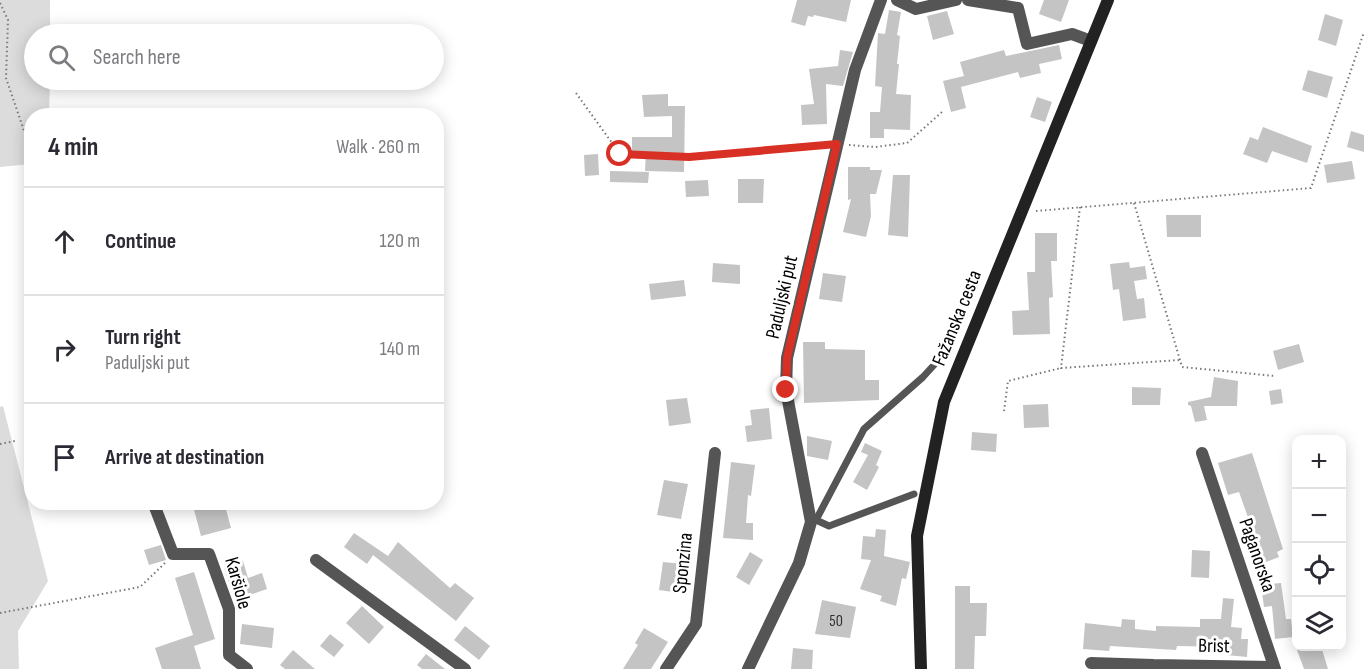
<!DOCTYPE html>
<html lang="en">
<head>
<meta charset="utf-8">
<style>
	:root { --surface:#fff; --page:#f2f2f3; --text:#2b2b33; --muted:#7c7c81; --line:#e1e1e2 }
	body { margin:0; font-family:"Sofia Sans Condensed",sans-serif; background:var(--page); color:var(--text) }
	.controls { position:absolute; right:18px; bottom:18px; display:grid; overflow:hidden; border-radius:12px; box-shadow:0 3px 15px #0003 }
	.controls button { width:54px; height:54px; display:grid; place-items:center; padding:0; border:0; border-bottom:2px solid var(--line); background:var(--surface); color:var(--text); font:30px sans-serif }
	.stop { position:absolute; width:18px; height:18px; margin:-14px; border:4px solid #d93025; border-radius:50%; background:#fff }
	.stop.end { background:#d93025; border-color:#fff; box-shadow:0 2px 6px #0008 }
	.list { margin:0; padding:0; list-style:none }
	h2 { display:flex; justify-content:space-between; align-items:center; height:78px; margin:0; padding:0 24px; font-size:26px }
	h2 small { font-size:20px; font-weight:400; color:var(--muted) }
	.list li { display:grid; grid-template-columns:39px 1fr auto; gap:18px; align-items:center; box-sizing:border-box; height:108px; padding:0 24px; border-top:2px solid var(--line) }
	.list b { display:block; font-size:22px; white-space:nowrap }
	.list p { margin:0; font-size:20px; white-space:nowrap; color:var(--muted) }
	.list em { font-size:20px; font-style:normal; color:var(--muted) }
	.icon { flex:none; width:33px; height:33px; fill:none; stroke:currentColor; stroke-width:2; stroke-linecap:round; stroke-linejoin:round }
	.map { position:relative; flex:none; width:1364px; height:669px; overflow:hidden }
	.search { position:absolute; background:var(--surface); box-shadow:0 3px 15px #0003; left:24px; top:24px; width:420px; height:66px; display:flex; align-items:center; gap:15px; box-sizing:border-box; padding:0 21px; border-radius:33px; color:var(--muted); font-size:22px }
	.panel { position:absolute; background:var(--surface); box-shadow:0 3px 15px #0003; left:24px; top:108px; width:420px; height:402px; border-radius:24px }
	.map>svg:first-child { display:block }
	.green { fill:#dcdcdc }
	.building { fill:#c4c4c4 }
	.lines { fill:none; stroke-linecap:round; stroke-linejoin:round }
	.path { stroke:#777; stroke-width:2; stroke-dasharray:1.5 3; stroke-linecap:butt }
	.lane { stroke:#555; stroke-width:7 }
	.street { stroke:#555; stroke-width:12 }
	.secondary { stroke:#222; stroke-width:12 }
	.route { stroke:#d93025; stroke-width:8 }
	.labels { text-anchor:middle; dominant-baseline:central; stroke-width:6; stroke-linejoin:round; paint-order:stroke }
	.number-label { font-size:16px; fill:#313131 }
	.street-label { font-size:20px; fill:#000; stroke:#fff }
</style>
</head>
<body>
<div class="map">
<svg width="1364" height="669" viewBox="0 0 1364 669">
	<rect width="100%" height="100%" fill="#fff"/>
	<path class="green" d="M0 0H50V34H34V80H50L49 115 32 116 31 164 0 167Z
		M3 406 48 581 18 631 19 669H0V407Z"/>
	<path class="building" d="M797 0H851L846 22 814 15 813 17 808 16 805 26 791 22Z
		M1044 0H1069L1061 22 1039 14Z
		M889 10 901 12 897 35 900 36 897 64H899L896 94 911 95 910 130 884 129V138H870V112H880L882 87 875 86 878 33 885 34Z
		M947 11 954 34 933 40 927 16Z
		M1325 14 1343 20 1336 46 1318 40Z
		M1059 45 1062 59 1039 64 1041 73 1020 78 1018 72 961 87 966 108 951 112 943 81 964 76 960 62 1004 50 1006 56Z
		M840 50 853 52 843 86 826 84 827 124 802 125 801 105 814 104 809 69 838 66Z
		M1308 70 1333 77 1327 98 1302 90Z
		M668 94V106H685L684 172 645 171 646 151H632V137H672V116L644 117 642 95Z
		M1037 97 1052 102 1045 122 1030 117Z
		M1263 127 1312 146 1307 163 1272 151 1267 163 1243 154 1250 137 1258 140Z
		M1351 131 1364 135V152L1347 147Z
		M598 154 599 175 585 176 584 155Z
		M1352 161 1355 179 1327 183 1324 165Z
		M848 167H870V170H882L876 194H870L871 216 866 237 843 232 851 199 848 200Z
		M610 171 649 172 648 183 610 182Z
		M893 175H910L908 237 888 235Z
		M738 179H764L763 203H738Z
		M708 180 709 196 686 197 685 181Z
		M1166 215H1201V237H1167Z
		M1035 233H1057V261H1051L1053 297 1049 298 1050 334 1013 335 1012 311 1029 310 1027 272H1035Z
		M1129 262 1130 268 1145 266 1147 279 1134 281 1137 299 1144 298 1146 318 1123 321 1119 289 1113 290 1110 264Z
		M713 263 740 265V284L712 282Z
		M823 273 846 276 842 302 819 299Z
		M684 280 686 296 651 300 649 284Z
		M803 342H825V349L865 350V380H879V400L804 403Z
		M1299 344 1304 362 1278 370 1273 351Z
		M1214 377 1238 381 1237 406H1204L1207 420 1195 422 1191 406 1188 405V402L1211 397Z
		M1132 387 1161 388 1160 405H1132Z
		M1281 389 1283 403 1271 405 1269 391Z
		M687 398 691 423 669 426 666 400Z
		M1048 404 1049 427 1024 428 1023 405Z
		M769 408 772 439 747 442 745 426 752 425 750 410Z
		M972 432 997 434 996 452 971 450Z
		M807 436 832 441 828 460 807 456Z
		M865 443 882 451 876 465 879 467 867 490 853 482 868 455 861 452Z
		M1252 453 1283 549 1277 552 1279 557 1261 564 1246 525 1250 523 1239 492 1228 495 1218 463Z
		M731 462 755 465 751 496 748 495 746 523H753V540L723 538Z
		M664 480 688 484 681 519 657 515Z
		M192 502H224L231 528 201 536Z
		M876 529 886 530 884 556 910 562 906 579 902 578 896 606 880 601 882 596 860 589 871 560 861 559 863 536 875 537Z
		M354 533 388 556 398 542 450 588 455 583 474 598 456 621 373 555 367 564 344 547Z
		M161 545 166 560 149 565 144 550Z
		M1192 550 1210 551 1209 578 1191 577Z
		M750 552 763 560 749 585 736 577Z
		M243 561 248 578 262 573 267 589 247 596 246 592 233 596 224 567Z
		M663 562 683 564 680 593 659 590Z
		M194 572 215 639 194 646 201 669H162L155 648 193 635 175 578Z
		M1281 583 1286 619H1291L1293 637 1275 639 1272 606 1264 607 1261 585Z
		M955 586H970V603H987L986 636H975L974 669H955Z
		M1223 598 1234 599 1231 627 1242 628 1241 639H1248L1247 657 1226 655 1227 647 1177 646 1176 650 1110 646 1109 651 1083 649 1085 623 1121 627 1122 619 1135 620V629L1156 631V626L1200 627V619H1221Z
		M822 600 856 607 850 638 815 634Z
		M362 606 384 627 369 644 346 623Z
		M242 624 274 628 272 648 240 644Z
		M465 626 490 646 479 660 454 640Z
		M644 628 668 642 651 669H623L638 645 635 643Z
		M330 634 344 645 334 657 320 646Z
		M1307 646H1321L1328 669H1304L1297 650Z
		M793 648 813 650 812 669H791Z
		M293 650 315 669H285L280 665Z
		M426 654 445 669H422L417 665Z"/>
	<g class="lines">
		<path class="path" d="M0 3 8 20 6 78 32 154
			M576 93 620 154 689 157 826 145
			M849 145 875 147 907 143 942 112
			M1134 203 1182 367 1275 376
			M1080 207 1061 368 1180 360
			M1036 211 1311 188 1364 32
			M1004 411 1008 381 1061 368
			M0 444 15 441
			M0 613 140 587 165 563"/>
		<path class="lane" d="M816 520 829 526 914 494
			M811 522 816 520 864 429 923 377 944 354 955 331"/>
		<path class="street" d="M897 0 916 9 956 0
			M968 0 1018 8 1027 44 1072 34 1091 41
			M1202 453 1275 669
			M153 502 173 554H209L229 609V655L247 669
			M316 560 465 669
			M1091 663 1153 665
			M666 669 696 624 715 453
			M748 669 799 563 811 522 786 390 787 358 855 70 881 0
			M1153 669V665L1274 667"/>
		<path class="secondary" d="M921 669 917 536 944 402 1108 0"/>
	</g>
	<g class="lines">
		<path class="route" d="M620 154 689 157 837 144 787 358 786 390"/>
	</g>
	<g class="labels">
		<g class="number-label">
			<text x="836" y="621">50</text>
		</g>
		<g class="street-label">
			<text transform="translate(782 297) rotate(-77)">Paduljski put</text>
			<text transform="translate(957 318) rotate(-68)">Fažanska cesta</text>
			<text transform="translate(1257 555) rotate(71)">Paganorska</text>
			<text transform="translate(683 563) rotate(-84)">Sponzina</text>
			<text transform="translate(238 583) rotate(74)">Karšiole</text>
			<text transform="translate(1214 646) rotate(1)">Brist</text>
		</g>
	</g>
</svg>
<div class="controls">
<button>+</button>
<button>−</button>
<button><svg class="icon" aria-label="locate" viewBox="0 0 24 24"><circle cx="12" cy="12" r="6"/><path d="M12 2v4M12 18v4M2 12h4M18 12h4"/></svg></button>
<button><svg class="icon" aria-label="layers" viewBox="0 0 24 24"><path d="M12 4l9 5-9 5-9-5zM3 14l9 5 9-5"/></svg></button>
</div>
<div class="stop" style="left:620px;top:154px"></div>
<div class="stop end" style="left:786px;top:390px"></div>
<div class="search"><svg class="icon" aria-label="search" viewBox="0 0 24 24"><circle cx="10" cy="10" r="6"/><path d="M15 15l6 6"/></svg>Search here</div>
<section class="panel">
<h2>4 min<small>Walk · 260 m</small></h2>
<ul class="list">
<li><svg class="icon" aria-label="ahead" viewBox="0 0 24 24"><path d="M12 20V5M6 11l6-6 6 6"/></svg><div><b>Continue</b></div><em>120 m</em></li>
<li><svg class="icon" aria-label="right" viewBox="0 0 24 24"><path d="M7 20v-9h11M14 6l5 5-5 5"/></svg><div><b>Turn right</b><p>Paduljski put</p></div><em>140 m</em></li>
<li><svg class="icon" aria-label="arrive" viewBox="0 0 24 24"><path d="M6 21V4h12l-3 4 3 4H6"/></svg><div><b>Arrive at destination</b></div></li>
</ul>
</section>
</div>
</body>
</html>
